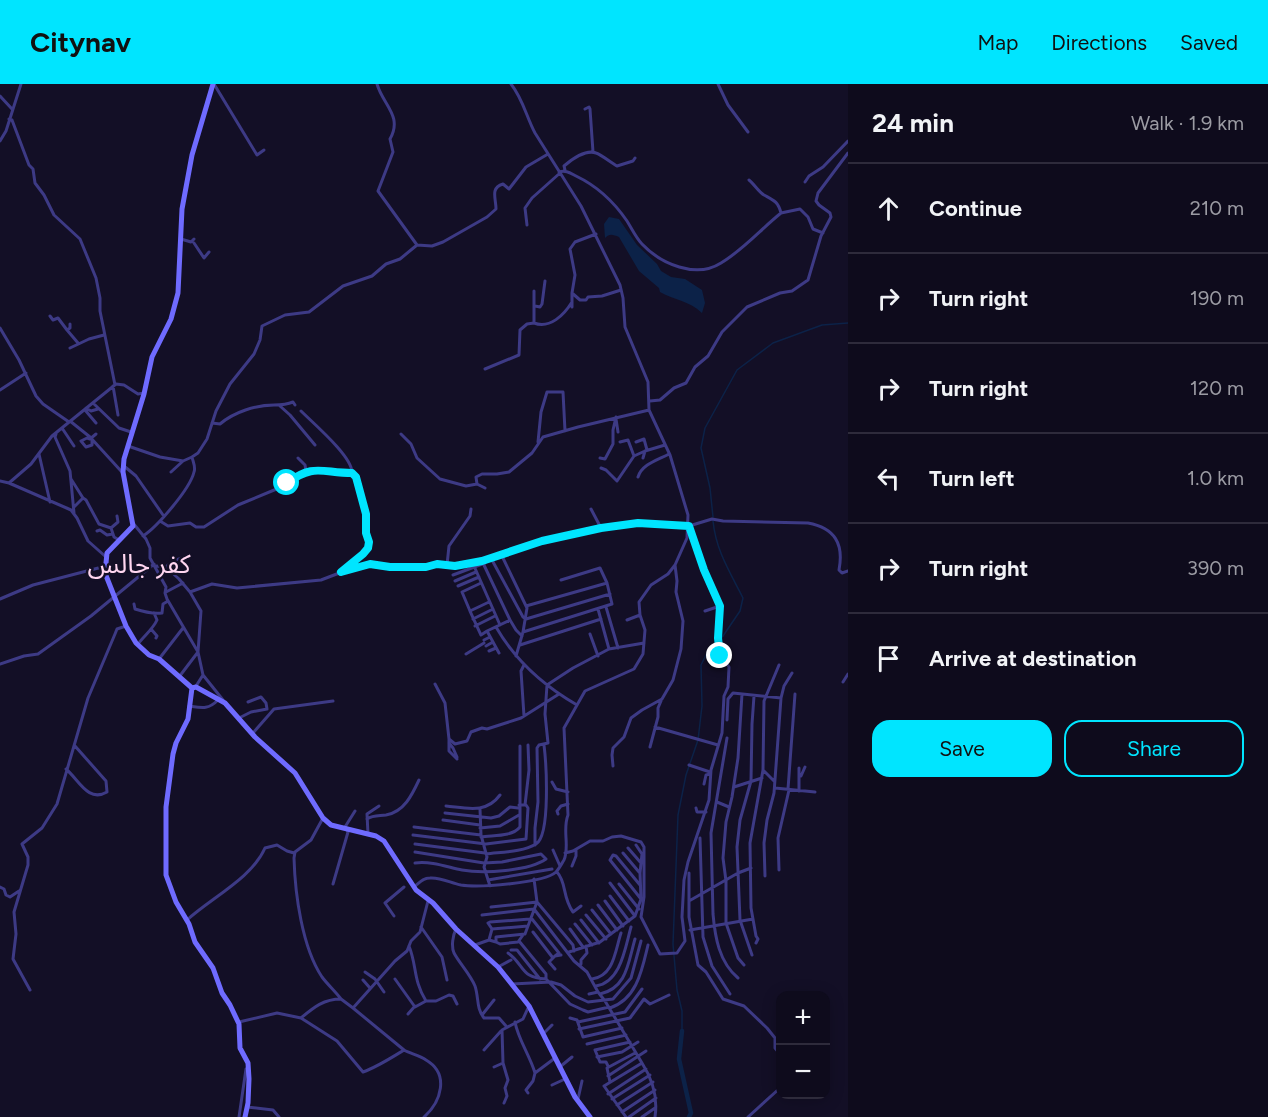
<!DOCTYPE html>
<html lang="en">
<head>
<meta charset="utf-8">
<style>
	:root { --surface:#0e0b1c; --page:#1c1929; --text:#f1f3f6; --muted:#9b9ba3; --line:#2e2b3b; --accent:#00e5ff }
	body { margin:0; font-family:Figtree,"Noto Sans Arabic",sans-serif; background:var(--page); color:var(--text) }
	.controls { position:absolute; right:18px; bottom:18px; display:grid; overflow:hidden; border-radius:12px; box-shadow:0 3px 15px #0003 }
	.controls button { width:54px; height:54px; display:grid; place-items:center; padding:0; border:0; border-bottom:2px solid var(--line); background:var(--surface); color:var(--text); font:30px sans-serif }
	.stop { position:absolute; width:18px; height:18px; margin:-14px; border:4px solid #00e5ff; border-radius:50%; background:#fff }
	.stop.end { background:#00e5ff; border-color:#fff; box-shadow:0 2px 6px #0008 }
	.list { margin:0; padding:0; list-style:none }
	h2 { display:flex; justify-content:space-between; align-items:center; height:78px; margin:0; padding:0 24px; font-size:26px }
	h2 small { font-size:20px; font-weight:400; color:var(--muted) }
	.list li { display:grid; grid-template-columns:39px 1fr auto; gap:18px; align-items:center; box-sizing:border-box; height:90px; padding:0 24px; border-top:2px solid var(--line) }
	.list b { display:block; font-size:22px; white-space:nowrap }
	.list em { font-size:20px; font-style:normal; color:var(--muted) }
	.actions { display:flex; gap:12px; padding:18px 24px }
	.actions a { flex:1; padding:14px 0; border:2px solid var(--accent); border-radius:18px; text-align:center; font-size:21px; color:var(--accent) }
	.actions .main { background:var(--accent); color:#111 }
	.icon { flex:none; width:33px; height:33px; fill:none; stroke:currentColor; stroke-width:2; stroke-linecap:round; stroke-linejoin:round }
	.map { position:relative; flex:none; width:848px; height:1033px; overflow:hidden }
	header { display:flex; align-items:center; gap:36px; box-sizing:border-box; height:84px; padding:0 30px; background:var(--accent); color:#111 }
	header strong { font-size:28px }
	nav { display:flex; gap:33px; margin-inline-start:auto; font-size:21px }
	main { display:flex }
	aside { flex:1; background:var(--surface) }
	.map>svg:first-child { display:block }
	.water { fill:#0c2248 }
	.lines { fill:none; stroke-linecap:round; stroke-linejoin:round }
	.stream { stroke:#0c2248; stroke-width:1.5 }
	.river { stroke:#0c2248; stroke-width:4.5 }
	.street { stroke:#3d3a85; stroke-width:3 }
	.secondary { stroke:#6f6bff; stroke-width:5 }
	.route { stroke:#00e5ff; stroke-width:8 }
	.labels { text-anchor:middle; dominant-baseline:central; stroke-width:5; stroke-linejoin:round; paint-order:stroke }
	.quarter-label { font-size:26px; fill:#ffd6f0; stroke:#130f26 }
</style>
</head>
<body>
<header>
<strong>Citynav</strong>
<nav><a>Map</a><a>Directions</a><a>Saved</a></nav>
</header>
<main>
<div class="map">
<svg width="848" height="1033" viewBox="0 0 848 1033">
	<rect width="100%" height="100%" fill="#130f26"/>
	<path class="water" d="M609 133 619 135 637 161 657 180 661 187 671 193 685 195 702 206 705 219 702 229C690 217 674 216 660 208L659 204 639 187 619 153C613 151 610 149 605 154L604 140Z"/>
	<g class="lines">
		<path class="stream" d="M713 433 710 404 701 364 705 344 737 286 773 259 822 241 848 239
			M713 437C716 467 730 488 743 514L740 527 721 555
			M682 947V927L677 906 673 860 678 731 686 691 698 656 702 622 701 581 709 565 717 558"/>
		<path class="river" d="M682 947 679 975 691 1029 689 1033"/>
		<path class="street" d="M214 0 257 71 264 66
			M377 0C383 21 403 32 390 55L393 68 378 107 417 161
			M718 0 728 21 748 48
			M0 12 12 25
			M585 25 589 23 590 25 593 68
			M9 35 12 36 29 81 33 85 35 99 44 111 54 131 80 155 96 194 100 214V227L115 301
			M0 57 6 47 21 0
			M565 86 564 82C571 76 586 65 596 69 600 70 612 79 617 82L633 77 635 74
			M559 88C566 86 570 89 576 92 597 102 614 118 627 137 632 145 636 154 642 160 661 180 696 195 721 179 743 166 761 145 781 129L800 125 808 133 813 145 823 149
			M749 96C754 100 759 108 764 111 773 116 778 117 781 129
			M805 98 809 92 823 83 848 57
			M527 141 525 124 532 114 560 89
			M181 155 191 158 194 155
			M194 159 204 174 209 168
			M534 207V239C550 245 564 231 572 218
			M572 209 575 191 570 165 575 158 596 150
			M535 222 540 223 542 220 545 197
			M572 223V209L580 216H586L588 213 602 212 621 206
			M50 232 53 236 58 234 67 246
			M70 240V244L67 246 78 259
			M0 244 19 276 36 312 43 320 69 338
			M70 264 89 255 104 251
			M485 285 519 271 520 246 527 240 534 239
			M113 302 118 331
			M0 306 26 289
			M650 317 660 316 674 304 686 299 695 283 708 272 722 248 747 223 780 209 792 207 808 196 821 152 831 133 830 129 819 121 816 117 818 109 848 69
			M93 319 119 344 131 348
			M280 322 290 331 315 361
			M86 324 91 327 98 325
			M85 326 96 339
			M301 327C313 339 353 373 352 389
			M616 335 618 348
			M70 337 90 353 121 387
			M212 339 220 340C234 328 256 321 274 321 281 321 286 321 293 318L295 321
			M62 344 74 362
			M56 350 55 353 70 387 74 429
			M401 350 411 360 417 374 440 395 466 402 477 400 476 393 482 390H497L509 388 532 369 543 353 578 343 649 326
			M92 357V361L86 363 81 357 87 354 90 355 96 350
			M538 358 541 328 547 308H563L565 347
			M620 358 628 356 634 372 645 367
			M636 358 644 355 647 366
			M128 362 160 373 183 377
			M39 370 50 418
			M298 374 305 381 306 387
			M600 374 605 375 613 360V346L616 333
			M643 374 645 367 665 361
			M124 382 136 392 163 431
			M601 384 606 386 617 397 634 372
			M171 388 183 377 192 373
			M638 393C642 380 658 376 669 370
			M71 395 83 414
			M0 397 9 399 71 426 77 434 88 457 106 473
			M9 399 31 380 52 352 116 300 124 301 138 310 144 309
			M477 400 485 404
			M74 423 83 414 86 416 99 440 111 444 114 453 119 456
			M160 437 168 442 190 439 196 443H204L238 421 279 404 306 387 313 385 352 389C360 399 373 457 366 466 360 476 348 479 341 488
			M133 439 146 455 150 464V474L166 503 165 509 167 515 198 568 203 591 223 616
			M111 444 118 438 117 432
			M601 444 638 439 689 442 712 435 723 437 808 439C835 444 844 460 839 486L842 489 848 487
			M97 447 100 446 107 451 113 450
			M143 452C157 443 190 405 194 388 196 383 193 378 192 373L198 369 207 355 216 327 230 300 254 270 260 256 262 242 285 231 309 228 343 202 372 192 386 180 400 175 417 161 432 162 443 158 487 133 496 125C496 114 490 104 503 100L509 105 526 83 548 70
			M499 473 502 472 527 524 523 548 516 572
			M492 476 523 533 526 535 610 510
			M483 479 510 536 487 547
			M447 481 449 462 470 432 471 425
			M156 482 166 483 179 495 190 508 201 527 198 568 179 593
			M474 482 500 541
			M166 483 173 477 185 473
			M453 491 485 479
			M455 497 476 488
			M481 499 462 508 470 527 489 518
			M458 502 479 493
			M166 508 183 499
			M190 508 212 500 237 504 321 496 355 483 370 480 390 483H426L437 480 455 481 482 477 542 457 601 444 591 425
			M0 515 33 501 106 482
			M134 520 135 525C144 528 152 530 162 529L163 520 168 517
			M526 522 607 499
			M606 523 618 564
			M598 525 609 565
			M470 527 481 551 487 547 499 569
			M705 527 720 522
			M473 535 493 525
			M510 536 516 546 522 552
			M627 536 640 531
			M475 542 495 532
			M496 543C515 576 544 602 577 621
			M151 545 157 552 156 554
			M523 548 612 520 607 499 600 484 561 496
			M590 550 598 572
			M484 556 490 553
			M138 560C144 552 153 545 157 536L154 529
			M520 561 601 535
			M486 562 493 558
			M489 567 496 564
			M466 570 484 559
			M159 575 183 544
			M0 580 24 572 38 570 91 532 154 480
			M524 581 521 587 524 632
			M843 598 848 590
			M435 600 445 619 449 655 455 660 467 657 471 648 482 644 487 645 521 634 559 610
			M196 602 203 591
			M742 610 738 674 732 713 726 738 723 774 726 797V839L738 874 744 881
			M189 622C202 624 208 626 218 616
			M239 634 251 628 267 625 266 619 261 613 248 618
			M727 636 728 615 733 609 781 614
			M655 643 718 661
			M253 649 274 625 333 617
			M449 654V667L457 675
			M727 654 711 749 713 830C715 853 719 878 738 894
			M449 659 453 664 457 673
			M650 663 658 633V624L661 617
			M689 681 710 688
			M613 682 612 671 613 664 624 653 631 634 642 626 662 615 673 596 681 565 683 537 676 508 677 497 675 481
			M799 684V707
			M66 685C79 696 88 719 107 708L106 697 75 662
			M763 686 774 697
			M801 692 805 683
			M552 698 556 705 568 708
			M704 700 706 691 710 690
			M734 703 762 694
			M775 704 815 708
			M788 705 795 610
			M717 718 729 723
			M525 721 529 686 528 661
			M446 722C467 724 486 730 500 711
			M696 724 697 728H706
			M480 725 481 751 487 773 484 783 490 802
			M445 729 491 734 499 732 510 723 518 724
			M558 730 557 727 561 722 568 720
			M367 735C373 731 379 732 386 731 404 728 412 711 419 696
			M443 736 480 741
			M414 743 481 751
			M480 744 500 742 519 731
			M368 750 367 730 379 722
			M413 751 486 760 526 755 528 724 526 721H519
			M481 753C493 751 512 753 520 743V662
			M700 754 703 853 712 882 730 910
			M415 760 485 769
			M535 761V744L538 718 537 664 539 661 548 659 545 630 547 601 573 584 609 565 644 559
			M628 764 641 779
			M553 766 560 782
			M415 768 484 779 502 778 541 770 546 775C529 787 483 790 462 786 447 783 432 777 415 779
			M565 769 573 767 590 757H603L612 753 621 752 641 758 644 763V813L641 833 660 870 677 869 685 857 682 833 684 796 688 778 709 716 711 686 722 649 724 612 728 603 729 583 719 569 720 522 704 486 690 443
			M623 769 639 788
			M486 770C501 768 523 768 536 760 551 751 546 677 544 661
			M572 782 576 772V766
			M779 786 778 754 789 706
			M557 788C567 799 562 813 573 828L581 822
			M689 789V833L698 881 706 888 723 915 744 922 767 944 775 954V964L780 970
			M765 792 764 759 767 736 774 709 781 614 784 602 792 589
			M488 796 552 785
			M610 799 635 832
			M333 800 348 748 345 743 355 727
			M619 800 639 825
			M640 801 616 772 613 771 610 776 641 815
			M415 802C420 798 423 794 430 794 440 793 451 799 461 801 478 804 544 799 556 788 559 785 562 779 564 776 570 762 562 746 568 731L564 644 585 607 634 585 643 570 645 546 640 531 639 518 651 501 668 490 675 481 687 454 688 431 670 371 649 326 648 298 625 243 623 214 620 201 581 122 535 49C526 32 523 15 511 0
			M0 803 4 805 6 811 10 813 19 807
			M610 812 629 837
			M605 817 623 842
			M689 817 738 789 751 784
			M598 821 617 846
			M491 823 537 818 573 861 574 867
			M592 826 611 850
			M482 831 534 825 574 877 587 888 598 908 605 917 642 979
			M586 831 606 855
			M394 832 385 819 404 803
			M532 835 559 869 555 872
			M187 836C211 814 252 794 265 764L277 761 287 767 294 769
			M581 836 599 859
			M575 840 592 861
			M421 843 442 873 447 896
			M456 845C453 851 451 862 454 869 460 880 470 890 475 902 479 914 476 924 484 934H499L506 942
			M492 845 528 842
			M570 845 583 863
			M690 846 753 835
			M533 848 553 874
			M523 851 518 858 500 860 496 858V853L525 850 537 818 534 795
			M489 856 492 845 488 839 490 838 530 835
			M519 857 546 890V895
			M756 859 758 855 756 852 751 824 750 759 763 686 764 617 779 581
			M475 861 489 856 496 858
			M409 862C417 882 413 896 426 917
			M511 866H517L540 895
			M569 868 600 858 635 832 641 815 640 789 642 770 636 761
			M508 869C525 881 520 894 546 895L570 920 583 926 588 928 609 923
			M752 871 740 836 737 763 740 736 751 697 752 640 754 612
			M581 880V876L587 869 586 862
			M498 883 511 876
			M555 885 549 878 555 872 561 871
			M365 888 375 895 384 908
			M395 895 415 923 426 917H436L449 911 453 912 457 920
			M592 895C614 892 615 867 621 849
			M363 896 370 904
			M512 900 551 898 561 901 575 912 588 918 613 915 631 894 641 857
			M596 902C621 898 625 864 631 843
			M30 906 13 875 16 850 14 828 28 781V773L22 760 42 744 57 720 88 614 115 550 117 545 126 542
			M589 910 598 908
			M600 910C627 904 628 879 635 855
			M341 915 353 924
			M610 924C637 915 642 886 648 861
			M408 930 415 922
			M482 931 494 916
			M301 934C314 923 324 915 341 915 335 907 328 901 322 893 302 863 295 810 294 774L295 768 311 756 323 734
			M570 934 577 936 583 953 622 944
			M239 938 277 929 301 934 337 957 363 988C377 983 391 974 404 966L353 924 395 877 407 867 411 857 420 848 428 817
			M515 938C518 955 530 972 535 989
			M578 938 625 928 642 905
			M579 945 630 934 644 915 650 920 669 911
			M543 950 552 941
			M587 960 626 951
			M404 966C411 970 419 971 426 976 450 990 441 1018 424 1033
			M484 966 501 947
			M597 973 622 968 638 958
			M561 982 572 973
			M608 982 606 978H600L595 966 630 958
			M494 983 503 979
			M608 992 646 967
			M610 998 607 984 635 969
			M552 1001 565 995
			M528 1009 526 1006 533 997 535 989 555 974
			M608 1010 646 985
			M578 1015 582 997
			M612 1015 650 991
			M504 1019 507 1012 505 1004 508 996 503 979 502 946 523 935 528 924
			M617 1021 653 998
			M247 1023 273 1026 279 1033
			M622 1028 655 1006
			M239 1033 246 985
			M626 1033 604 1002 642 979C653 996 658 1013 655 1033
			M629 1033 656 1014
			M642 1033 655 1024
			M748 1033 780 1004"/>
		<path class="secondary" d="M213 0 192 71 182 125 178 209 171 235 152 273 144 310 124 375 123 388 133 442 107 469 105 489 126 542 136 559 149 571 159 575 192 604 188 635 176 659 173 670 166 723V791L176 818 189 840 195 858 213 884 222 909 230 921 239 940 240 964 248 979 249 995 248 1019 245 1033
			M192 604 196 603 225 619 255 653 295 689 323 734 331 741 376 752 384 757 416 806 433 819 456 845 498 883 529 922 575 1013 590 1033"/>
	</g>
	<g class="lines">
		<path class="route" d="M287 399C314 379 322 389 352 389L356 393 366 430V449L369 458 368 464 363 470 341 488 370 480 390 483H426L437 480 455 482 482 477 542 457 601 444 638 439 689 442 704 486 720 522 718 554 720 572"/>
	</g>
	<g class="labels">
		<g class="quarter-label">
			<text x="139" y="480">كفر جالس</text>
		</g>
	</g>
</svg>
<div class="controls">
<button>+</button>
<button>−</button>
</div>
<div class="stop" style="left:287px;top:399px"></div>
<div class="stop end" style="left:720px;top:572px"></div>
</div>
<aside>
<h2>24 min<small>Walk · 1.9 km</small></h2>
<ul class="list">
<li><svg class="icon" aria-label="ahead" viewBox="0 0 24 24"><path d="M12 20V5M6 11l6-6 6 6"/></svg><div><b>Continue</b></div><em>210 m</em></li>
<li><svg class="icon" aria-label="right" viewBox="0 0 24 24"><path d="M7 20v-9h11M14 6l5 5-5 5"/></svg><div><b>Turn right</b></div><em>190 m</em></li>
<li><svg class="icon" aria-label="right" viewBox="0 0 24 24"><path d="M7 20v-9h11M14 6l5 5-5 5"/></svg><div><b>Turn right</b></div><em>120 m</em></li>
<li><svg class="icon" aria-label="left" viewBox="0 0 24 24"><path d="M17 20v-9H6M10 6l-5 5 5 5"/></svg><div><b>Turn left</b></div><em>1.0 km</em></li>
<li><svg class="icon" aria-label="right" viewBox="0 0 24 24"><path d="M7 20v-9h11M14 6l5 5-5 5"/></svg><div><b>Turn right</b></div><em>390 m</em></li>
<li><svg class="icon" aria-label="arrive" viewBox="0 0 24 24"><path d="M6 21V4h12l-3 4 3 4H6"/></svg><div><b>Arrive at destination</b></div></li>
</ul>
<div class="actions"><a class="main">Save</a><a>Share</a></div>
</aside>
</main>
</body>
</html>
